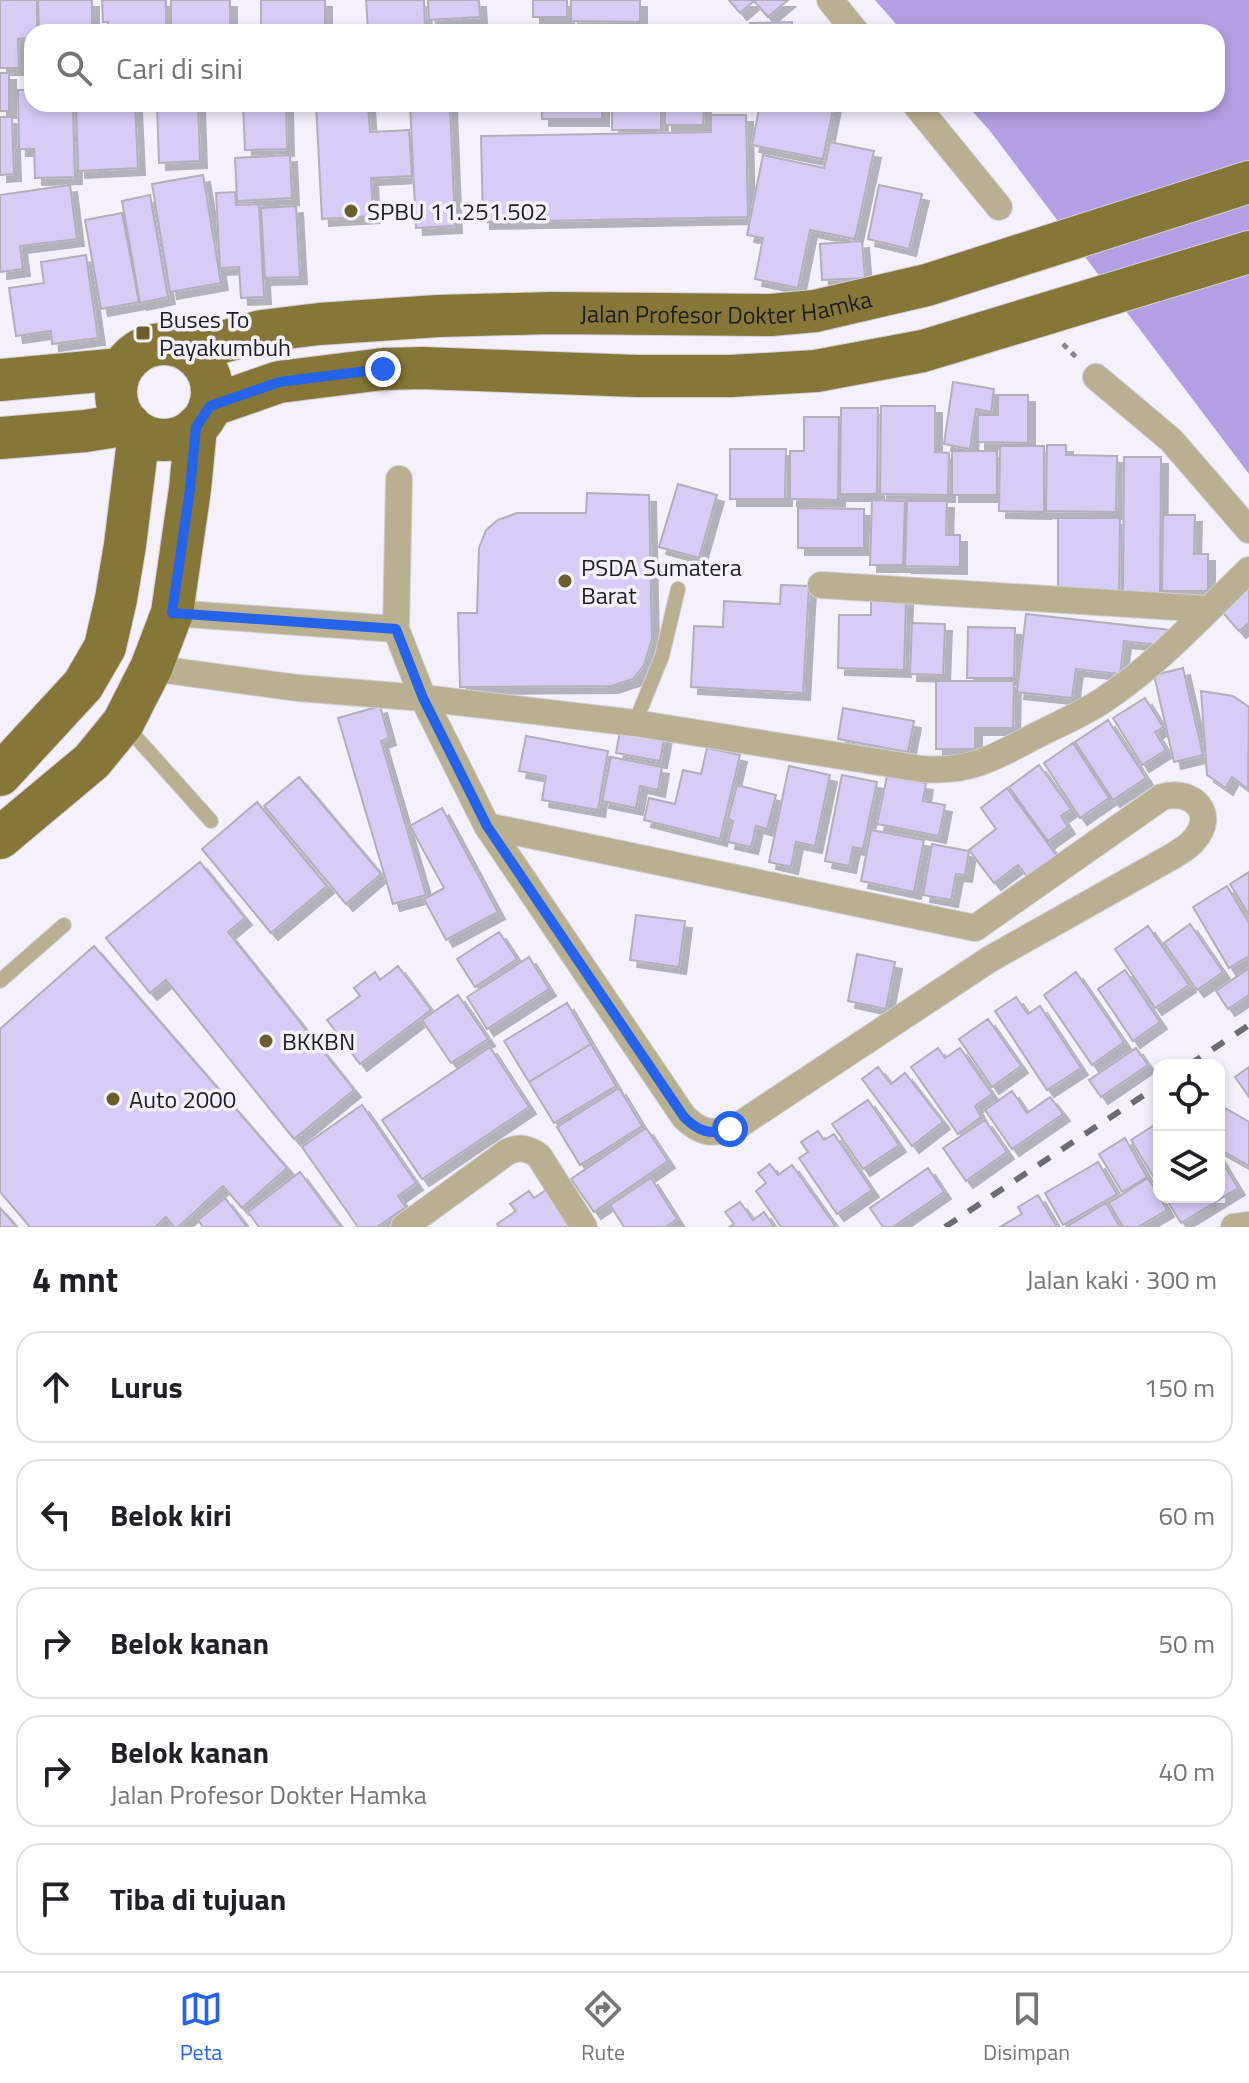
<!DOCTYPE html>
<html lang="id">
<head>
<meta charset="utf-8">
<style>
	:root { --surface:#fff; --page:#f6f6f6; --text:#202124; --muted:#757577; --line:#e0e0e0; --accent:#2563eb }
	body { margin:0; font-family:"Titillium Web",sans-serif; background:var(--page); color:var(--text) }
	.controls { position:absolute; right:24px; bottom:24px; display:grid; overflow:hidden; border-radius:16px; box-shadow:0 4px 12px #0003 }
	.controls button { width:72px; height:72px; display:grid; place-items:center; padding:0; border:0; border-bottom:2px solid var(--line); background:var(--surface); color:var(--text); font:40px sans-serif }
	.stop { position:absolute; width:24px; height:24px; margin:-18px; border:6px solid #2563eb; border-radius:50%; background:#fff }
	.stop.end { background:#2563eb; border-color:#fff; box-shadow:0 2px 8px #0008 }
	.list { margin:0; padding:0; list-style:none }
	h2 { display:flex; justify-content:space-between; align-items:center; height:104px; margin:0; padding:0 32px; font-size:34px }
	h2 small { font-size:26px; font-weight:400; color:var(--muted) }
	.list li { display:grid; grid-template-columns:52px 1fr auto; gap:24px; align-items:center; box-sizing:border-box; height:112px; margin:0 16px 16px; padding:0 16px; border:2px solid var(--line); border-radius:24px }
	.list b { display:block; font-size:30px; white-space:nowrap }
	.list p { margin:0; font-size:26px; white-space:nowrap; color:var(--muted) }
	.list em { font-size:26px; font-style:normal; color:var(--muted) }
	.icon { flex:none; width:44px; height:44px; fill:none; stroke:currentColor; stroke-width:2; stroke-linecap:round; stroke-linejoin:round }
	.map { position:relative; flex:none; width:1249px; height:1227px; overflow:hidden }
	.search { position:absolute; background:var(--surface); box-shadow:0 4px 12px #0003; left:24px; right:24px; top:24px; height:88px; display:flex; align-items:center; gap:20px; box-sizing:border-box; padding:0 28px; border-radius:24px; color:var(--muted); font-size:30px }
	.sheet { height:744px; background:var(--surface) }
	nav { display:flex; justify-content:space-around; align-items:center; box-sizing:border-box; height:112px; border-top:2px solid var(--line); background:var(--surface); font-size:22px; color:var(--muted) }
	nav a { display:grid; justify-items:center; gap:4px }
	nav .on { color:var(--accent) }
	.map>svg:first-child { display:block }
	.water { fill:#b39fe3 }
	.building { fill:#d8ccf6; stroke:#b2afba; stroke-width:2; filter:url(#shadow) }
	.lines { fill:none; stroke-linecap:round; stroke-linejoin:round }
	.lane-casing { stroke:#d2cfda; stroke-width:16 }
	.street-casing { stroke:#d2cfda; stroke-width:28 }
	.primary-casing { stroke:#d2cfda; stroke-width:44 }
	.path { stroke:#88868e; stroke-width:5; stroke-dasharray:6 6; stroke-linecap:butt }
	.lane { stroke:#b8b090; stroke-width:14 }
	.street { stroke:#b8b090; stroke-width:26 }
	.primary { stroke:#867739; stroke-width:42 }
	.rail { stroke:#6e6c73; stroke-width:6; stroke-dasharray:14 14; stroke-linecap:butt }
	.route { stroke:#2563eb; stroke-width:10 }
	.poi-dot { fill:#6a5e2b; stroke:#f4f1fd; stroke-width:3 }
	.labels { text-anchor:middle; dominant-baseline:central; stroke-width:7; stroke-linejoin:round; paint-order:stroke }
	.poi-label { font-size:24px; fill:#1e1d21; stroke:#f4f1fd; text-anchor:start }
	.street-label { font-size:24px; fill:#1e1d21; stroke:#f4f1fd }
</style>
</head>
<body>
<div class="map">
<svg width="1249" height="1227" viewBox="0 0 1249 1227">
	<defs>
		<filter id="shadow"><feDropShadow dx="7" dy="7" stdDeviation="0" flood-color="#0004"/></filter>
	</defs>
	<rect width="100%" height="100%" fill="#f4f1fd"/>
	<path class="water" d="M875 0H1249V474L990 131 966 104H1217V32H903Z"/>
	<path class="building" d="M0 0H37V32H32V38L18 39 19 68H0Z
		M38 0H92V27H105L106 32H39Z
		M102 0H166V32H108V22H103Z
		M171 0H230V31H171Z
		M261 0H325V32H261Z
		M366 0H424L425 27 368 30Z
		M428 0H479L480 17 429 20Z
		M533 0H567V17H533Z
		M571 0H640V22L571 21Z
		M729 0H788L768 17 754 1 740 13Z
		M792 22V32H750V23Z
		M0 73H9V111H0Z
		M18 90H32V104H73L75 177 35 178 34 149H19Z
		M76 104H135L138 168 78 171Z
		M157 104H198L200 161 159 163Z
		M243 104H286L287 149 245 150Z
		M316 104H368L370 132 409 130 412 176 371 178 373 216 322 219Z
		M410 104H450L455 226 416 228Z
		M542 104H602V119H542Z
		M612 104H661V130H612Z
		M665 104H704L703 125H665Z
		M760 104 807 106 808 104H834L823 159 752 145Z
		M711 115H746L748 217 483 222 481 136 711 132Z
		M0 117H12L14 174 0 175Z
		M830 142 874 151 855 239 810 230 798 288 755 279 763 238 747 235 763 155 824 168Z
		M290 155 292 198 237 201 235 158Z
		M203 175 221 283 170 292 152 184Z
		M70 185 77 239 20 246 23 269 0 272V195Z
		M879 185 922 194 909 249 868 239Z
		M235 192 236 205 259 204 264 297 241 298 239 267 220 268 216 193Z
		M150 195 168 297 140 303 122 201Z
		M296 206 300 277 265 278 261 208Z
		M122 213 139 302 101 309 85 220Z
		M862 241 865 278 822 280 820 244Z
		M86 255 98 338 52 344 51 331 16 336 9 288 44 283 41 262Z
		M953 382 994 389 991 412 976 409 970 449 944 444Z
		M998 395H1028V443L978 442V415H998Z
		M881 406H935V452L949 453 948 495 880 494Z
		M841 408H878L877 494H840Z
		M804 417H839L838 500 790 499V451H804Z
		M1047 445H1066V455L1117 456 1116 512 1046 511Z
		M1000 446H1044V512L999 511Z
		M730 449H786L785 499H730Z
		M952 451H997V495H952Z
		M1124 457H1161L1160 593 1123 592Z
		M678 484 717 495 699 558 659 547Z
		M587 493 649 495 652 639 644 665 633 679 611 686 460 687 458 613H477L479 548 486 530 498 520 517 513H586Z
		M872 500 905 501 903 565H870Z
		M907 501H947L946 535H960V567L905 566Z
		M798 508 864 509V548H798Z
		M1163 515H1195L1194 554H1208V591H1162Z
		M1058 518H1120L1119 591H1058Z
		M1249 582V623L1239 631 1219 608Z
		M781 585 809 586 803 693 691 687 694 626 723 627 724 601 780 604Z
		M871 597 906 598 904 670 838 668 839 615H871Z
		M1026 614 1170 630 1168 646 1124 641 1120 674 1076 669 1072 698 1017 692Z
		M912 623 945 624 943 675 910 674Z
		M968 627 1015 628 1014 678H967Z
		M1183 668 1203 755 1174 762 1154 675Z
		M936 681H1014L1013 728H975V749H936Z
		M1201 691 1233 696 1249 707 1248 789 1232 777 1226 788 1207 775Z
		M1145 698 1163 727 1155 732 1166 750 1142 765 1113 718Z
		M380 706 389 738 381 741 426 895 393 904 338 718Z
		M843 708 914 721 908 752 838 739Z
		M1108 720 1146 778 1113 800 1075 742Z
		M621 726 665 734 660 761 616 753Z
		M526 736 608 751 598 810 542 800 546 776 519 771Z
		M1073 743 1109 798 1080 818 1044 763Z
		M707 748 740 755 720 839 644 820 649 798 675 804 683 770 701 774Z
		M611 757 662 767 658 790 640 786 636 808 602 801Z
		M1039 765 1071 809 1061 816 1068 827 1048 841 1009 787Z
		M789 766 830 775 815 846 796 842 791 867 769 862Z
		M842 775 877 782 863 849 853 847 849 866 825 861Z
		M887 776 926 783 923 801 945 805 939 836 877 824Z
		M299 777 381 874 346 904 264 806Z
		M737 785 776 795 767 829 756 826 751 847 728 842 733 821 728 819Z
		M1007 788 1057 856 1028 878 1018 865 994 883 969 850 996 829 981 808Z
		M257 802 327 886 271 933 202 849Z
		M442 808 498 912 446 940 424 899 444 888 410 826Z
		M871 830 924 840 914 892 861 881Z
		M932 844 969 851 965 875 956 874 951 900 923 895Z
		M200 862 245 918 228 932 354 1090 294 1139 166 980 150 993 106 938Z
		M1249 872V915L1230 884Z
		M1227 886 1249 923V956L1229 968 1193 907Z
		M636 915 685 921 679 967 630 960Z
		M1190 924 1223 972 1197 990 1164 943Z
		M1148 926 1189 985 1155 1008 1115 949Z
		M499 932 517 959 475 987 457 959Z
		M94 946 287 1168 242 1208 223 1186 178 1227H174L166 1217 155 1227H30L0 1192V1029Z
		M857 954 895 962 886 1009 848 1001Z
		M529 957 549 989 487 1029 467 997Z
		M398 966 431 1010 360 1064 327 1020 360 996 354 988 375 972 380 980Z
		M1249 968V995L1228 1009 1216 991Z
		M1125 970 1160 1022 1133 1041 1098 989Z
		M1076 972 1124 1042 1092 1065 1044 995Z
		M458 995 488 1039 451 1063 422 1020Z
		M1016 997 1028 1014 1040 1006 1081 1068 1047 1090 995 1011Z
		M567 1003 591 1044 529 1082 504 1041Z
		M988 1019 1021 1066 992 1087 959 1039Z
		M591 1044 616 1086 554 1123 529 1082Z
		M490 1047 529 1107 422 1179 382 1120Z
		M938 1048 945 1058 960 1048 992 1094 975 1106 981 1117 958 1134 911 1067Z
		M1136 1048 1148 1065 1101 1097 1089 1080Z
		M878 1067 891 1084 905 1073 943 1122 912 1146 862 1079Z
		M1249 1067V1097L1235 1077Z
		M619 1088 642 1126 580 1165 557 1127Z
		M1012 1091 1027 1113 1050 1097 1063 1114 1012 1149 985 1110Z
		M868 1100 899 1145 863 1169 832 1124Z
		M362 1105 416 1183 398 1196 406 1207 377 1227H358L302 1147Z
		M1225 1108 1249 1122V1166L1219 1149V1120Z
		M985 1120 1007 1152 966 1181 943 1148Z
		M1159 1122V1186L1131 1140Z
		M646 1128 668 1161 594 1212 571 1179Z
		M818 1131 824 1140 834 1134 872 1190 837 1214 799 1158 808 1152 801 1142Z
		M1125 1138 1147 1177 1122 1192 1099 1154Z
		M1219 1157 1238 1188 1181 1223 1165 1197H1219Z
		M1098 1162 1117 1194 1063 1225 1045 1193Z
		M770 1164 778 1175 792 1165 836 1227H781L756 1191 766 1183 758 1173Z
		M928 1168 944 1192 893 1227H883L870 1208Z
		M300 1172 341 1227H259L248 1212Z
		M651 1178 677 1219 665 1227H624L610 1205Z
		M1148 1178 1167 1210 1138 1227H1123L1109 1203Z
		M549 1188 576 1227H499L497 1224 516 1211 510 1204 529 1191 534 1198Z
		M1038 1195 1057 1227H1000L1022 1214 1018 1207Z
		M225 1198 247 1227H203L198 1220Z
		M740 1202 753 1220 764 1212 774 1227H729L734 1224 725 1212Z
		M1106 1203 1120 1227H1066Z
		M0 1208 17 1227H0Z"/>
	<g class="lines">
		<g class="lane-casing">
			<path id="lane" d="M635 723 662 656 678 589
				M126 726 211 821
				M0 981 64 925"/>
		</g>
		<g class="street-casing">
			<path id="street" d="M830 0 856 32
				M915 104 999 207
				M1096 377 1171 440 1249 530
				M821 585 1208 609
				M172 613 396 629 399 479
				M396 629 423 698 487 826 684 1117C701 1134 713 1135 736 1127L990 959 1173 856C1180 851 1189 847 1194 840 1217 814 1193 788 1162 797L975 928 487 826
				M151 668 298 688 423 698 635 723 922 769C971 773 995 757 1037 735 1059 724 1082 714 1102 701 1157 665 1202 615 1249 570
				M404 1227 507 1152C520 1146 528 1148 539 1156L584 1227
				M1234 1227 1249 1225"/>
		</g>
		<g class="primary-casing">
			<g id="primary">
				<circle cx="164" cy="392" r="48"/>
				<path id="s1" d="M190 351 262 331 319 324 438 316 551 313 771 315 815 311 927 285 1249 182"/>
				<path d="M0 380 121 369"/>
				<path d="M210 406 279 382 383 369 422 368 637 376H731L816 371 923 351 1249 252"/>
				<path d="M0 438 85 431 129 424"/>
				<path d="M0 775 83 685 105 647 116 599 125 545 139 433"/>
				<path d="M0 838 92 761 123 723 151 668 172 613 190 489 196 427"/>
			</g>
		</g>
		<path class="path" d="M1063 344 1078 359"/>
		<use href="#lane" class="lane"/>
		<use href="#street" class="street"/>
		<use href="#primary" class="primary"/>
		<path class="rail" d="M1189 1065 1249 1025
			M945 1227 1159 1085"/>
	</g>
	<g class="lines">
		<path class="route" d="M383 369 279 382 210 406 196 427 190 489 172 613 396 629 423 698 487 826 684 1117C698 1131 710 1136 730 1129"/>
	</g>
	<g class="poi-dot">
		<circle cx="351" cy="211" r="8"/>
		<rect x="135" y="325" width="16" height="16" rx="4"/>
		<circle cx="565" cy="581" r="8"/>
		<circle cx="266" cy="1041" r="8"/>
		<circle cx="113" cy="1099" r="8"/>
	</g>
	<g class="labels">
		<g class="poi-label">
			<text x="367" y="211">SPBU 11.251.502</text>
			<text x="159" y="319">Buses To<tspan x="159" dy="28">Payakumbuh</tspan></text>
			<text x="581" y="567">PSDA Sumatera<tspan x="581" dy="28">Barat</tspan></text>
			<text x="282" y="1041">BKKBN</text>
			<text x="129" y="1099">Auto 2000</text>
		</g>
		<g class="street-label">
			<text stroke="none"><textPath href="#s1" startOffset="540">Jalan Profesor Dokter Hamka</textPath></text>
		</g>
	</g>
</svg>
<div class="controls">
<button><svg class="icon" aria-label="locate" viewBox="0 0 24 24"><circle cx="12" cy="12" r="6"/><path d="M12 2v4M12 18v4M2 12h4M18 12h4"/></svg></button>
<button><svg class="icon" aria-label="layers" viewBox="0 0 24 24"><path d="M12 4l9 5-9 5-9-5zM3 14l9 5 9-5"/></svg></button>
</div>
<div class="stop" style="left:730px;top:1129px"></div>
<div class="stop end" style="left:383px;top:369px"></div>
<div class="search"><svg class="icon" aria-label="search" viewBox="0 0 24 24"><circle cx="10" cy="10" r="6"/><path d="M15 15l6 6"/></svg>Cari di sini</div>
</div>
<section class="sheet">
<h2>4 mnt<small>Jalan kaki · 300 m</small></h2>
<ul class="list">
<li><svg class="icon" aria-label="ahead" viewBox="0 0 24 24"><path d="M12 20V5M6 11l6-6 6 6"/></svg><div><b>Lurus</b></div><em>150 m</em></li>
<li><svg class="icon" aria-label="left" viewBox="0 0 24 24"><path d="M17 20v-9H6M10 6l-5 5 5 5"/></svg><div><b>Belok kiri</b></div><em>60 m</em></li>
<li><svg class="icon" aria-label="right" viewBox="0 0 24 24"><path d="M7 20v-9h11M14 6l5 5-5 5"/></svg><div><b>Belok kanan</b></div><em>50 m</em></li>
<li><svg class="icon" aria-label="right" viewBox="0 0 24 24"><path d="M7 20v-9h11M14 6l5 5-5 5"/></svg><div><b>Belok kanan</b><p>Jalan Profesor Dokter Hamka</p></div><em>40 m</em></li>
<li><svg class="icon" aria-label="arrive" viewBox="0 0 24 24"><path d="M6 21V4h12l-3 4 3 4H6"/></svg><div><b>Tiba di tujuan</b></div></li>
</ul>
</section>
<nav>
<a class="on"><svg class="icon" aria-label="map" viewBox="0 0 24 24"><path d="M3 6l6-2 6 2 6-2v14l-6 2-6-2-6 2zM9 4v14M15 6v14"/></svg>Peta</a>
<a><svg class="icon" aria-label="directions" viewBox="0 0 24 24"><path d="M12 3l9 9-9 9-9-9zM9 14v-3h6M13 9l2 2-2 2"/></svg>Rute</a>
<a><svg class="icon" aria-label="saved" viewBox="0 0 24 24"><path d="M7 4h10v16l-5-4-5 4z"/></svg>Disimpan</a>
</nav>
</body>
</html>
